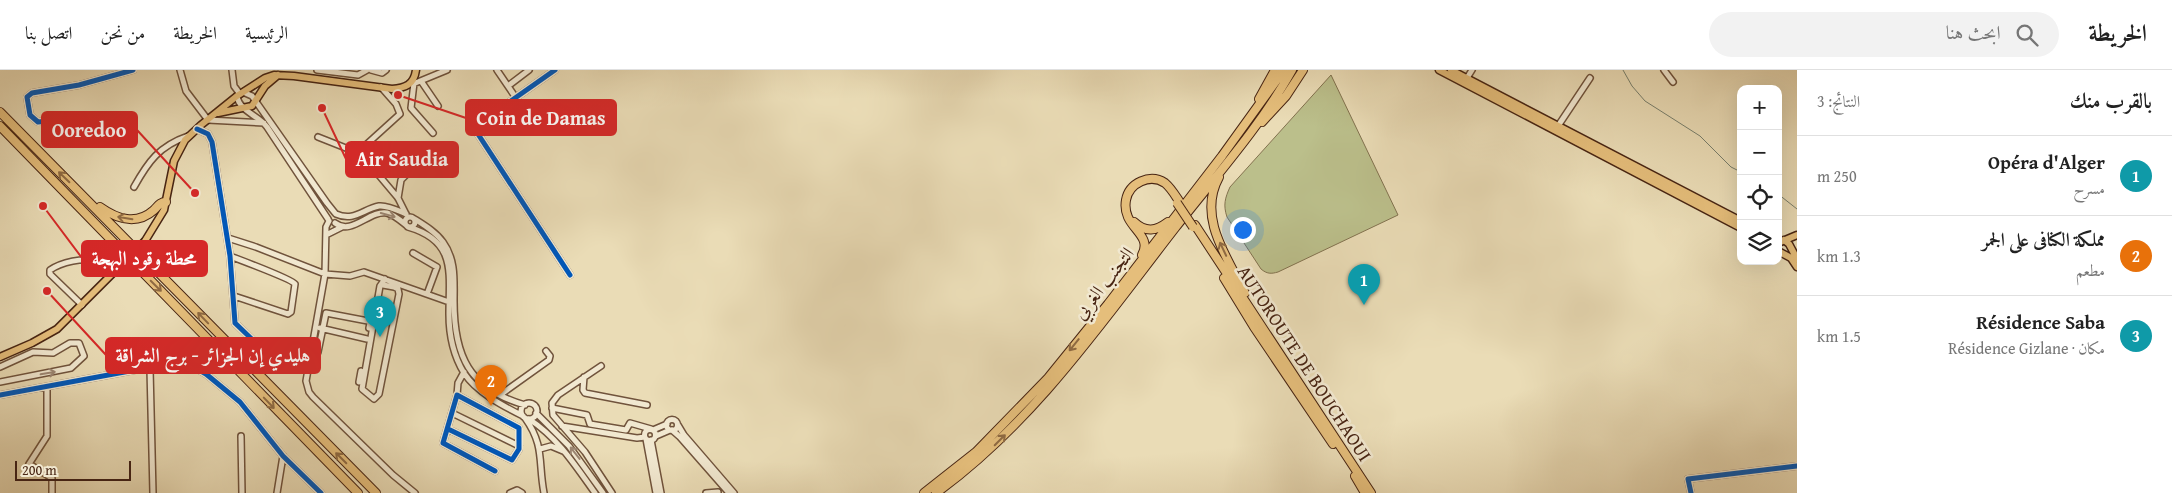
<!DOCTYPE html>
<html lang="ar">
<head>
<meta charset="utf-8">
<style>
	:root { --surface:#fff; --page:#f2f2f2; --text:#222; --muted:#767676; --line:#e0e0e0; --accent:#b45309 }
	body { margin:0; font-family:"Gentium Book Plus",Amiri,serif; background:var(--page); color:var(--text); direction:rtl }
	.controls { position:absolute; right:15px; top:15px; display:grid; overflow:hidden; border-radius:10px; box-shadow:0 5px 20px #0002 }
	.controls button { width:45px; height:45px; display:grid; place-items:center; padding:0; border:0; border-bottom:1px solid var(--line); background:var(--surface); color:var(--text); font:25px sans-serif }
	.scale { position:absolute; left:15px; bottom:12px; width:116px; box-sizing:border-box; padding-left:5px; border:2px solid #482513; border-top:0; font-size:14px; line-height:18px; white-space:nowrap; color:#482513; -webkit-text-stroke:4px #f1e8d0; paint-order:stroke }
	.you { position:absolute; left:1242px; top:159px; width:18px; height:18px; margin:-12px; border:4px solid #fff; border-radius:50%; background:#1a73e8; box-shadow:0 0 0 8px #1a73e833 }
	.badge { display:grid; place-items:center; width:32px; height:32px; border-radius:50%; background:var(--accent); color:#fff; font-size:16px; font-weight:700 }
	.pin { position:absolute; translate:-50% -41px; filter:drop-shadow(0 1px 2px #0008) }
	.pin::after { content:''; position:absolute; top:26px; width:18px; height:15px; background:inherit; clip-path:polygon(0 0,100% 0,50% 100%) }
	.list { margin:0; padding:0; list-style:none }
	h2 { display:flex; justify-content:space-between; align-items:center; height:65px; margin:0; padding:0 20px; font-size:21px }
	h2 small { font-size:16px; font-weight:400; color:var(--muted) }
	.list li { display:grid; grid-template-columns:32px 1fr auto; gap:15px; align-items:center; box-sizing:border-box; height:80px; padding:0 20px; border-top:1px solid var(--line) }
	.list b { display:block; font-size:19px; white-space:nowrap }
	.list p { margin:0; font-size:16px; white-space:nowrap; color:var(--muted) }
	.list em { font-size:16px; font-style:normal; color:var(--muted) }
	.icon { flex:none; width:28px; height:28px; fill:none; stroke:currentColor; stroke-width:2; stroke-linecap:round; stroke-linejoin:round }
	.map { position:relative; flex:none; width:1797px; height:423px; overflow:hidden; direction:ltr }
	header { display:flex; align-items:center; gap:30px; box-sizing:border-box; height:70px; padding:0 25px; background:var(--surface); border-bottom:1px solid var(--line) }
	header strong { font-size:24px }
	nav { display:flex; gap:28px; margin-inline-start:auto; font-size:18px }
	.search { width:350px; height:45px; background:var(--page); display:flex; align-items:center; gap:12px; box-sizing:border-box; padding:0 18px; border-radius:28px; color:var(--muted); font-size:19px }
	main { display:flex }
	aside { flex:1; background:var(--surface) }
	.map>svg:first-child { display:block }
	.green { fill:#bbbf8b; stroke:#82724f }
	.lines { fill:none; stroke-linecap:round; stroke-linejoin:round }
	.stream { stroke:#78806e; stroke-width:1 }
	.minor-casing { stroke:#70533c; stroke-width:8 }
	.major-casing { stroke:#482513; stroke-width:9 }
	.highway-casing { stroke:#482513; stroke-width:10 }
	.minor { stroke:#f1e8d0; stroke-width:5 }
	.major { stroke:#e5be7b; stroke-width:6 }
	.highway { stroke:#e5be7b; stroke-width:8 }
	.major-bridge-casing { stroke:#482513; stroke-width:9; stroke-linecap:butt }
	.highway-bridge-casing { stroke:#482513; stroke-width:10; stroke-linecap:butt }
	.major-bridge { stroke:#e5be7b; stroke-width:6 }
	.highway-bridge { stroke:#e5be7b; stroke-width:8 }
	.cycleway-casing { stroke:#f1e8d0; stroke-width:8 }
	.cycleway { stroke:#0057b8; stroke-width:5 }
	.oneway { stroke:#8f6a42 }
	.oneway2 { stroke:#9c8672 }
	.labels { text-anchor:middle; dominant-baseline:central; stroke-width:5; stroke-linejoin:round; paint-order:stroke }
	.street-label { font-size:19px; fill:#482513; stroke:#f1e8d0 }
	.leader { fill:none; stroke:#d62828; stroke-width:2 }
	.callout-dot { fill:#d62828; stroke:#f1e8d0; stroke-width:2 }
	.callout { fill:#d62828; stroke:#d62828; stroke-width:2 }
	.callout-label { font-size:20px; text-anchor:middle; font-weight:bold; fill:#fff }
</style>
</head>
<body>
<header>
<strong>الخريطة</strong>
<div class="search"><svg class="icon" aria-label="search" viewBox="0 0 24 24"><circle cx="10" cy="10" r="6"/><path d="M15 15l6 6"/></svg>ابحث هنا</div>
<nav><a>الرئيسية</a><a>الخريطة</a><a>من نحن</a><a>اتصل بنا</a></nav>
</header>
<main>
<aside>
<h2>بالقرب منك<small>النتائج: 3</small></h2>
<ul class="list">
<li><span class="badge" style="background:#0f9aa8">1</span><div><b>Opéra d'Alger</b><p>مسرح</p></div><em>250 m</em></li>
<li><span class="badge" style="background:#e8710a">2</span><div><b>مملكة الكنافى على الجمر</b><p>مطعم</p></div><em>1.3 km</em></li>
<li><span class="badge" style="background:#0f9aa8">3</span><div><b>Résidence Saba</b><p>مكان · Résidence Gizlane</p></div><em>1.5 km</em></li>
</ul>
</aside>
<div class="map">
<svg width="1797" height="423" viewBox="0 0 1797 423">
	<rect width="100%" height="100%" fill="#eadcb6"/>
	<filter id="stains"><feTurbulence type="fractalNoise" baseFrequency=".004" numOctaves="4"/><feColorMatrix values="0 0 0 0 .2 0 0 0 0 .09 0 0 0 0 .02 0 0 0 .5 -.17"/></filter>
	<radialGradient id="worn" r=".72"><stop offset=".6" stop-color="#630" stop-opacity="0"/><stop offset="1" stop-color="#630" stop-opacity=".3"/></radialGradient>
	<path class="green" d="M1331 5 1398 145 1278 202C1271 204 1267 204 1261 199L1227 147C1223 135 1225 128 1230 117Z"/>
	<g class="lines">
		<path class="stream" d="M1623 0 1632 16 1645 31 1700 66 1731 97 1741 102
			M1778 124 1797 139"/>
		<g class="minor-casing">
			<path id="minor" d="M180 0 186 21 208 50 264 53
				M232 0 234 16 240 24
				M317 0 358 5 367 0
				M371 0 382 3 386 0
				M497 0 516 28
				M555 0 481 52 476 61 570 205
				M1664 0 1673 12
				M1467 8 1472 0
				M421 11 438 36
				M414 13 411 38 433 63
				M413 14 447 0
				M508 16 529 0
				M243 22 252 26 327 133 335 143
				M237 26C239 41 258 45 267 57L328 149
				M83 48 38 52 30 45 27 27 32 23 79 15 133 0
				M1558 56 1590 8
				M197 59 208 64 212 72 230 186 235 253 259 276
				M318 67 361 84 398 128 406 144
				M357 83 400 44 396 34 381 17
				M134 117C148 92 159 76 188 66
				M398 128 401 110 418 93
				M336 144C354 152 363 139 379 136 388 135 399 141 406 144
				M405 152a5 5 0 1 1 10 0a5 5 0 1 1-10 0Z
				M413 148C424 155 436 162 443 172 456 190 454 210 454 231 454 286 469 319 525 335
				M329 151 326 157 325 204 306 311 309 322 313 327 393 405 415 423
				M335 153C352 166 369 140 387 143 395 145 401 151 407 156
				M408 157C457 171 449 203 449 244 449 265 453 285 464 303 476 322 503 336 523 346
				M328 164 342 157
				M228 168 256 177 325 204 350 206 364 202 449 232
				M413 183 437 197 427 224
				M230 186C240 190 292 209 295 214L291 242 288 244 234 226
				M383 215 394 217 398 219 399 224 379 324 374 329 362 319 380 216 385 209
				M82 235 50 204V200C60 193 85 186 96 192 102 195 107 200 112 204
				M320 258 367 269
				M318 282 326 243 368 251 370 253 369 258
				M601 296 558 325 552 333 553 345 585 382 612 423
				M0 297 33 282 53 283 70 273H79L84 286 71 298 0 312
				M150 299 153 423
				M584 307 583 320 585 323 647 335
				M359 312 361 301
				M47 317V366L29 394 52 408V423
				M0 325 184 291 206 304 240 332 283 386 321 423
				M457 325 458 313 464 302
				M500 325 549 290 550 286 546 281
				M521 341a8 8 0 1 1 16 0a8 8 0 1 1-16 0Z
				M552 338 587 345 590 354 626 360 630 353 651 359
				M452 343 519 376
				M536 343 569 376 603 423
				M525 348C545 376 538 392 544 423
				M529 349C558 368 575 395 595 423
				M666.5 355a5.5 5.5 0 1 1 11 0a5.5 5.5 0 1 1-11 0Z
				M678 355 684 365 734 423
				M562 356 637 368 645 367
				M448 359 512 390 519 379V358L457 325 443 373 495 401
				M644.5 365a5.5 5.5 0 1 1 11 0a5.5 5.5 0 1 1-11 0Z
				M653 360 667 354
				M672 360 680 367 729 423
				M241 366 242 423
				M656 366 670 360
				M646 369 656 423
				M651 370 661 423
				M540 379 551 376 563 381
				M277 423 283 386
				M510 423 517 420 522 423
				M706 423 718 422
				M1691 423 1688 409 1797 396"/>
		</g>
		<g class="major-casing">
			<path id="major" d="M1439 0 1741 158
				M1451 0 1741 151
				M218 43 252 36 265 16 278 5
				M1784 170 1789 174 1797 189
				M145 171 164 140 174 91 185 70 201 55 237 26 265 8 274 5 294 6 392 19C405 18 414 15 416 0
				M1778 173 1797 165
				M1778 181 1791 188 1797 197
				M0 287 32 273 57 259 122 194"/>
		</g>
		<g class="highway-casing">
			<path id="highway" d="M1259 29 1275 0
				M0 42 376 423
				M1262 52 1286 26 1303 0
				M0 56 358 423
				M1219 107C1197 147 1227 187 1245 223
				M100 137C117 149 136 156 154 140 158 136 160 132 166 132
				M1134 152C1146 163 1156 161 1168 152
				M1195 155 1371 423
				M1142 185C1154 163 1121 158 1126 130 1129 113 1150 103 1165 113 1171 118 1175 125 1179 131
				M1224 208 1254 257 1333 374
				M1355 406 1365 423
				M924 423 976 382 1048 308 1108 234 1222 86 1284 0
				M936 423C1034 352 1102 252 1175 158 1215 107 1260 57 1292 0"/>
		</g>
		<use href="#minor" class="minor"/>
		<use href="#major" class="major"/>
		<use href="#highway" class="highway"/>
		<g class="major-bridge-casing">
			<path id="major-bridge" d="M122 194 145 171"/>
		</g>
		<g class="highway-bridge-casing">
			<path id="highway-bridge" d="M1177 133 1193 157"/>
		</g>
		<use href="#major-bridge" class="major-bridge"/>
		<use href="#highway-bridge" class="highway-bridge"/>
		<g class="cycleway-casing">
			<path id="cycleway" d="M555 0 481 52 476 61 570 205
				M83 48 38 52 30 45 27 27 32 23 79 15 133 0
				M197 59 208 64 212 72 230 186 235 253 259 276
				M0 325 184 291 206 304 240 332 283 386 321 423
				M448 359 512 390 519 379V358L457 325 443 373 495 401
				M1691 423 1688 409 1797 396"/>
		</g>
		<use href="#cycleway" class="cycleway"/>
	</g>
	<defs><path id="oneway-shaft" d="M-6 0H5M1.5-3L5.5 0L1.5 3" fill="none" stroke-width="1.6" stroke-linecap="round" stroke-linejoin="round" transform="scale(1.25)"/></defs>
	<g class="oneway">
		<use href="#oneway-shaft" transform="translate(64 107) rotate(-136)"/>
		<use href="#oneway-shaft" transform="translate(125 148) rotate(-171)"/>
		<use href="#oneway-shaft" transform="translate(1223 179) rotate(-115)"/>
		<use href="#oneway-shaft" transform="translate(156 216) rotate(45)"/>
		<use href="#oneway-shaft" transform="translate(203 248) rotate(-134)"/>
		<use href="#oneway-shaft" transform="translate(1074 275) rotate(129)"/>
		<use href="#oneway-shaft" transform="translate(269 333) rotate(46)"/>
		<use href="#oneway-shaft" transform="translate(1000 370) rotate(-45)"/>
		<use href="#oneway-shaft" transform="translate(341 388) rotate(-135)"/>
	</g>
	<g class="oneway2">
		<use href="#oneway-shaft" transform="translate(388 145) rotate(15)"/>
		<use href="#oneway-shaft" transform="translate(48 303) rotate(-10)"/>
		<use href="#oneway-shaft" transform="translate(575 383) rotate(-128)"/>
	</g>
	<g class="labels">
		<g class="street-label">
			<text transform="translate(1103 213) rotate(-52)">التجنب الغربي</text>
			<text transform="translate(1305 293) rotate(57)">AUTOROUTE DE BOUCHAOUI</text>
		</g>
	</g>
	<path class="leader" d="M398 25L466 48M195 123L137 60M322 38L346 89M43 136L82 188M47 221L106 285"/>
	<g class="callout-dot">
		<circle cx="398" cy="25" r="5"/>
		<circle cx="195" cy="123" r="5"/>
		<circle cx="322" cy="38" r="5"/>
		<circle cx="43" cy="136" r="5"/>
		<circle cx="47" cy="221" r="5"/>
	</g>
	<g class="callout">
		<rect x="466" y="30" width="150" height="35" rx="5"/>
		<rect x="42" y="42" width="95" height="35" rx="5"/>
		<rect x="346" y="72" width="112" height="35" rx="5"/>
		<rect x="82" y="171" width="125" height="35" rx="5"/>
		<rect x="106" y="268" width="214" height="35" rx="5"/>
	</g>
	<g class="callout-label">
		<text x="541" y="55">Coin de Damas</text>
		<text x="89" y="67">Ooredoo</text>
		<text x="402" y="96">Air Saudia</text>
		<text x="144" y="195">محطة وقود البهجة</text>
		<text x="213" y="292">هليدي إن الجزائر - برج الشراقة</text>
	</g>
	<rect width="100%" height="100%" filter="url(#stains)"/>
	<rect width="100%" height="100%" fill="url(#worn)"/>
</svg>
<div class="controls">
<button>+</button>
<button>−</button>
<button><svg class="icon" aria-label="locate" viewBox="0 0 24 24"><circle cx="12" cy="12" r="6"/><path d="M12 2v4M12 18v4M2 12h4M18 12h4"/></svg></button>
<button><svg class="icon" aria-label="layers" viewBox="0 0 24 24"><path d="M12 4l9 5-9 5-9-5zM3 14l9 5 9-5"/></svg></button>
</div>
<div class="scale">200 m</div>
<div class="you"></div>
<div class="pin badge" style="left:1364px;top:235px;background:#0f9aa8">1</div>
<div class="pin badge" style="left:491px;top:336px;background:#e8710a">2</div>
<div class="pin badge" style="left:380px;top:267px;background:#0f9aa8">3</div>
</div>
</main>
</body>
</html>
